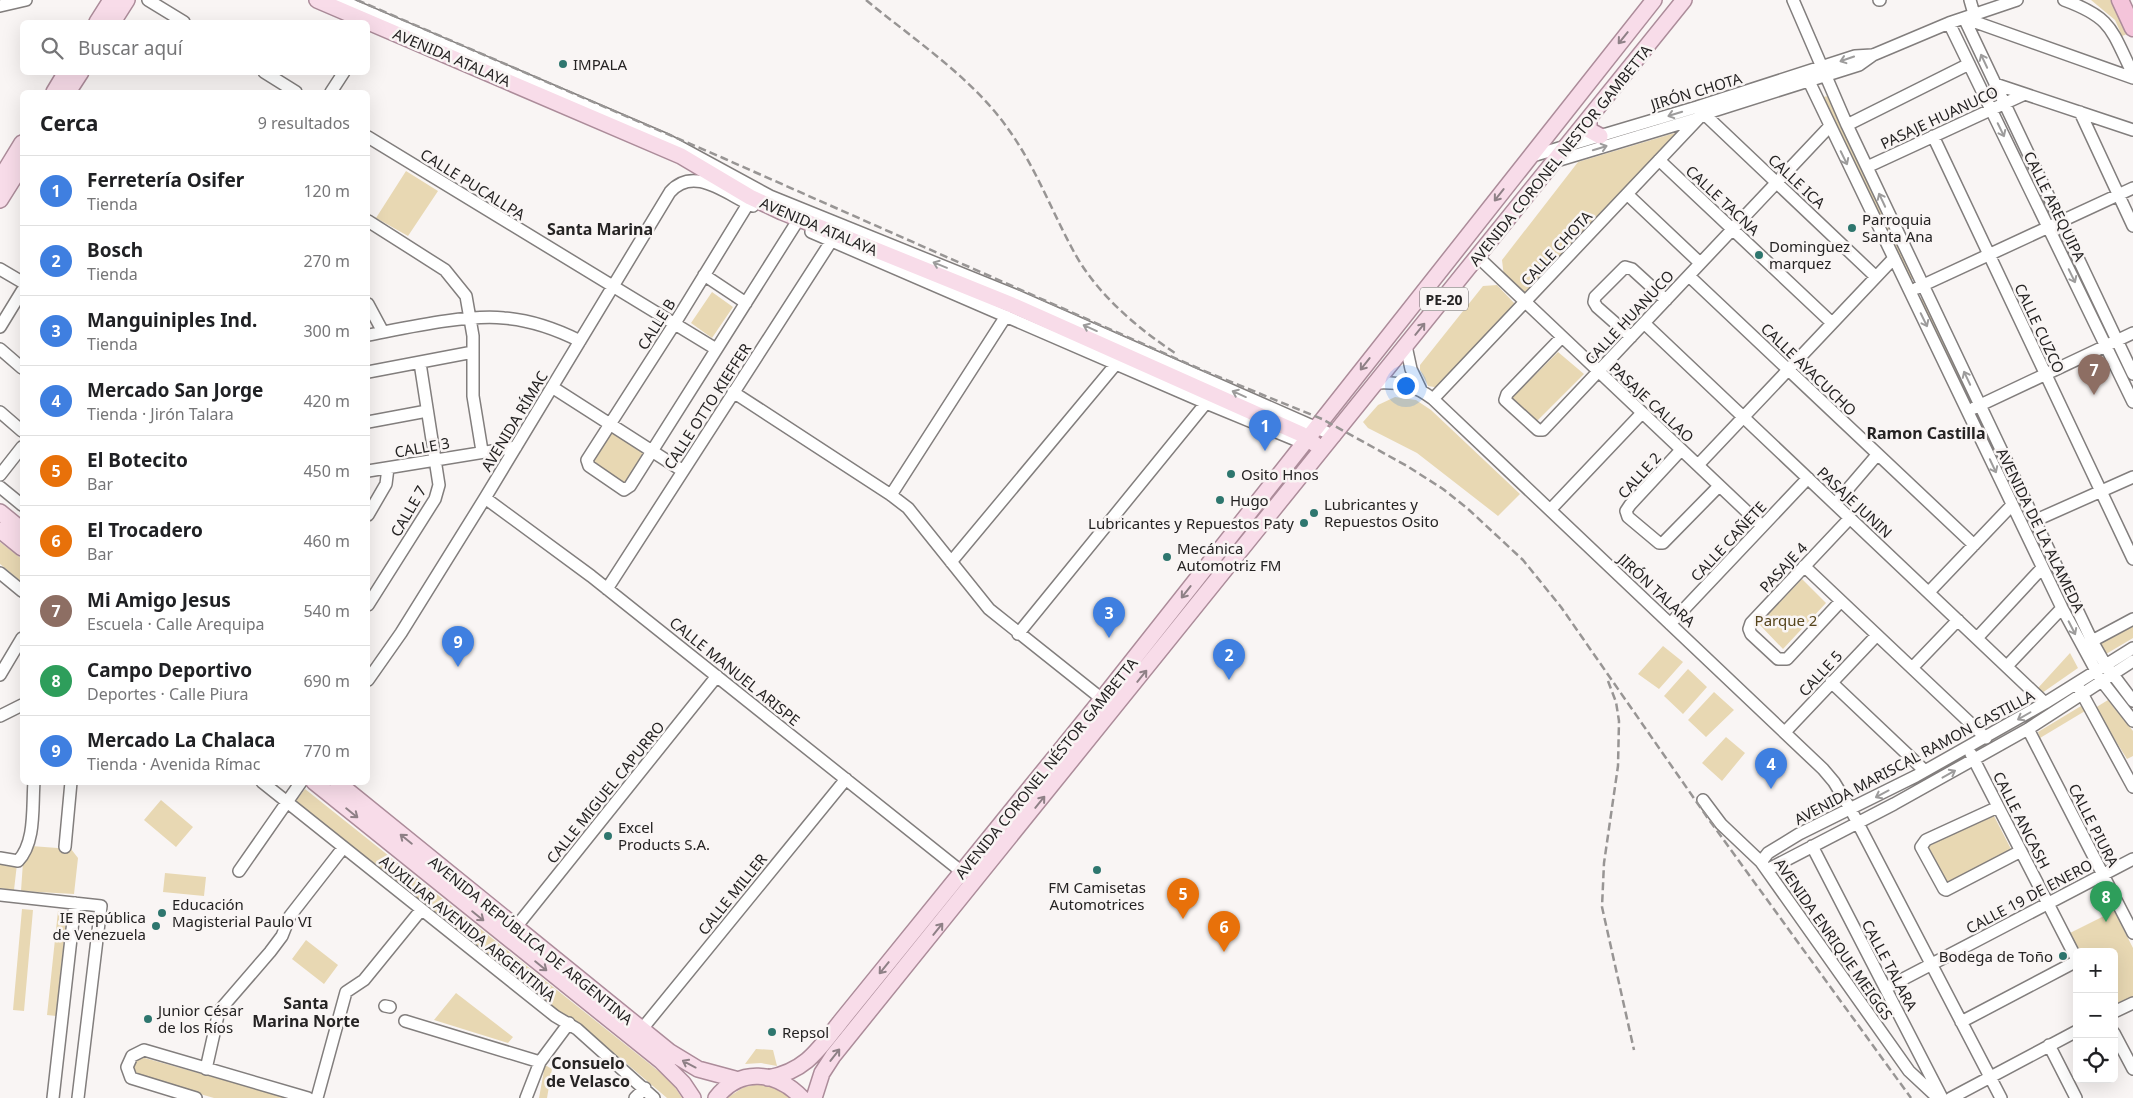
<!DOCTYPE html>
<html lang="es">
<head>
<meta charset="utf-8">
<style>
	:root { --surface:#fff; --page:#f6f6f6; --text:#202124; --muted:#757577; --line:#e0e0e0; --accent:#2e766e }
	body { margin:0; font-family:"Noto Sans",sans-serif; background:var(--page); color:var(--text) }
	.controls { position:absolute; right:15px; bottom:15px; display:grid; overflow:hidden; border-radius:8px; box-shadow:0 5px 20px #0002 }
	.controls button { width:45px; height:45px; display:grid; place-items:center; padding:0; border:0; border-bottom:1px solid var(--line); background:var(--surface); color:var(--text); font:25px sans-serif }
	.you { position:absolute; left:1405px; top:385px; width:18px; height:18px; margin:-12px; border:4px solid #fff; border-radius:50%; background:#1a73e8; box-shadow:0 0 0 8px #1a73e833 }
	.badge { display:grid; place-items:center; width:32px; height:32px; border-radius:50%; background:var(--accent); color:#fff; font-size:16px; font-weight:700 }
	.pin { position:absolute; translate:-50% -41px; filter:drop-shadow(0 1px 2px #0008) }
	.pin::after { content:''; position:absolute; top:26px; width:18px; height:15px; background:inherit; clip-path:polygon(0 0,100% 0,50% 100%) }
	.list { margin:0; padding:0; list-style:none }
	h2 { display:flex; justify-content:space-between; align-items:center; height:65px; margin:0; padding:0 20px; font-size:21px }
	h2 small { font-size:16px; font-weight:400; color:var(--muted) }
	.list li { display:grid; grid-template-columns:32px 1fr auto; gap:15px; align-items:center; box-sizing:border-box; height:70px; padding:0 20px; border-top:1px solid var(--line) }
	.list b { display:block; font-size:19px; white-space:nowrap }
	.list p { margin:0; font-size:16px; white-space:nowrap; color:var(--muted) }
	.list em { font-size:16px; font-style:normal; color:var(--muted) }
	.icon { flex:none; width:28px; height:28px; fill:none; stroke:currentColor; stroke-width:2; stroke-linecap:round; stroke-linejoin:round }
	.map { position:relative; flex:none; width:2133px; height:1098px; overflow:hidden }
	.search { position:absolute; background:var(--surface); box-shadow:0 5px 20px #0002; left:20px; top:20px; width:350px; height:55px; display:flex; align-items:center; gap:12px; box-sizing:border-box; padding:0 18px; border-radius:8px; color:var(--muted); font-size:19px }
	.panel { position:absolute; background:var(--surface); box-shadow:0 5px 20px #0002; left:20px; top:90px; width:350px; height:695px; border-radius:8px }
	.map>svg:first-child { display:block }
	.green { fill:#e8d8b3 }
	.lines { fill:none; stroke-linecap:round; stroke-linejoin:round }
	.minor-casing { stroke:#827e7d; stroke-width:14 }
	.major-casing { stroke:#ac8c9a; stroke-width:18 }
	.highway-casing { stroke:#ac8c9a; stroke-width:19 }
	.minor { stroke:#fff; stroke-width:11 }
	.major { stroke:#f8dce9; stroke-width:15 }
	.highway { stroke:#f4c4da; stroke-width:16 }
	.rail { stroke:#989594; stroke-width:2.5; stroke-dasharray:8 4; stroke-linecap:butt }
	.oneway { stroke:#8e8086 }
	.oneway2 { stroke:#9d9c9c }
	.poi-dot { fill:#2e766e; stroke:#f9f5f4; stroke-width:2 }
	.labels { text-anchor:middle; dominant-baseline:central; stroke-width:5; stroke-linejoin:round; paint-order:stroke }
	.shield { fill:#f9f5f4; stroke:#656262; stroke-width:1 }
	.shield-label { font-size:14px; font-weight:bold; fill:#252323 }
	.street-label { font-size:15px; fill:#252323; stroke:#f9f5f4 }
	.poi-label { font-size:15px; fill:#252323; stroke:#f9f5f4; text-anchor:start }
	.park-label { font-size:15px; fill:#56451c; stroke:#f9f5f4 }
	.neighbourhood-label { font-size:16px; font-weight:bold; fill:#252323; stroke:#f9f5f4 }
</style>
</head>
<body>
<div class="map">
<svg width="2133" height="1098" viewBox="0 0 2133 1098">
	<rect width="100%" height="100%" fill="#f9f5f4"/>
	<path class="green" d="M2091 0H2113L2130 33 2122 36 2115 20Z
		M1828 96 1917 277 1909 280 1823 97Z
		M1678 132 1525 295 1504 277 1502 260 1578 162Z
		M406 171 438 191 408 236 376 218Z
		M1497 285 1516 305 1440 388 1428 386 1420 370V365L1483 286Z
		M712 292 733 307 712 338 691 323Z
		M1926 296 1975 397 1968 400 1919 300Z
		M1558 352 1584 374 1535 423 1510 400Z
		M1395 397 1416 400 1431 410 1520 494 1498 516 1417 453 1368 428 1363 422 1378 405Z
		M1985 419 2089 638 2083 640 1978 422Z
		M611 432 646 455 627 485 593 462Z
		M0 542 22 559V582L0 564Z
		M1802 579 1826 603 1783 649 1759 624Z
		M2133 625V638L2106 654 2100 642Z
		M1663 646 1683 662 1659 689 1638 674Z
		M2070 653 2078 668 2042 693 2038 688Z
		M1688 669 1707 687 1683 714 1664 696Z
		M1714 692 1734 710 1706 737 1688 720Z
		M2108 700 2133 731V756L2127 759 2095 708Z
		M2081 706 2085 711 2040 738 2038 732Z
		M1726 737 1745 753 1722 781 1702 763Z
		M305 789 671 1081 682 1098H667L580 1024 566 1015 556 1013 294 803Z
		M161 800 193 827 176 847 144 820Z
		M1993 814 2012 851 1946 884 1927 847Z
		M31 846 71 849 78 858 74 894 21 891 23 862Z
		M0 862 17 864 14 890 0 888Z
		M165 873 206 877 204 896 163 892Z
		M22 909 33 910 24 1011 13 1010Z
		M58 911 67 912 56 1016 47 1015Z
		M2114 911 2133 948V997L2114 1005V952H2077L2068 934Z
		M306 940 338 965 324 984 292 959Z
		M456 993 513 1037 508 1043 434 1020Z
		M756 1049 773 1050 777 1066 761 1063 745 1064Z
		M141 1057 288 1098H214L141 1077 134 1072 132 1063Z
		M545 1065 552 1069 547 1098H539Z
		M759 1084 774 1087 792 1098H727L744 1087Z"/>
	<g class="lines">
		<g class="minor-casing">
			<path id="minor" d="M148 0 184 22
				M340 0 667 140 770 196 1017 296 1335 436
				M1793 0 1847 125 2092 641 2105 664 2133 701
				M1879 0H1880
				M1970 0 1974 14
				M2064 0C2113 18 2111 30 2133 74
				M0 6 26 0
				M1964 18 2133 374
				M1964 18 2133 78
				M1949 23 2133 402
				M264 72 296 92
				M1805 73 2062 608 2101 680 2133 721
				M1995 84 2133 130
				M331 92 344 72
				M1700 110 1876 277
				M2080 112 2133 226
				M1847 125 1969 64
				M1933 136 2133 559
				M368 137 716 349
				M1529 157 1697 107 1855 56 1872 55
				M1659 160 1832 323
				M1553 162 1699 118 1704 114 1859 65 1873 55 1949 23 2017 0
				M1867 167 2025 94
				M1627 194 1700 263
				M748 204 675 323 587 460 589 466 624 490 630 486 795 225
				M368 221 445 270 466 296 473 336V396L482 451
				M811 232 1206 403 1303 443
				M1478 257 1762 526
				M0 269 22 282
				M704 275 746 303
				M1689 276 1974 545
				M1917 288 2133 188
				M368 304 383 332
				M1644 323 2045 703
				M0 327 22 291
				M368 335C405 328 467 314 504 318 530 320 556 329 580 341
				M1562 337 1507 394 1505 400 1538 430H1543L1829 127
				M1631 337 1597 307 1594 302 1595 297 1625 267 1632 269 1666 300
				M1406 346 1411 369 1421 390
				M0 349 22 368
				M368 372 473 352
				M1377 383C1400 382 1415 385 1433 399L1823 769 1834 782 1851 810 2001 1098
				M552 387 683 471
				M733 392 891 495 908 508 989 609 1102 699
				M1433 399 1698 119
				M1974 408 2133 333
				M0 412 22 431
				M368 422 427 411
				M1681 450 1630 505 1626 511 1628 517 1659 543H1663L1719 486
				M1698 465 1894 258
				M368 471 516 447
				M0 475 22 447
				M0 487 22 505
				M891 495 1006 316
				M485 498 591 576 962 872
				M1835 504 1877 455
				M1550 510 1642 413
				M368 515 386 484 388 468
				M2034 521 2133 477
				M951 562 1116 364
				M1804 566 1986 738
				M0 573 22 591
				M607 589 832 240
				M1929 592 2012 505
				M1841 601 1787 659H1778L1751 634 1749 629 1751 623 1850 518
				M368 605 435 499 439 485 420 363
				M1670 624 1808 478
				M1018 634 1206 403
				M1977 638 2042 568
				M2092 641 2133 619
				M2007 666 2062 608
				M1912 668 1958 620
				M0 675 22 638
				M368 680 401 633 485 498 670 192C694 165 726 194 753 206
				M1831 682 1925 771
				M2079 688 2133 787
				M0 716 22 705
				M2028 729 2133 933
				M1785 732 1877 635
				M1971 754 2077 960
				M262 782 555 1016 577 1029 654 1098
				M1703 800 1721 824 1761 862 1909 1071 1938 1098
				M1998 807 1926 840 1921 847 1944 889 1946 890 2021 851
				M1812 846 1942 1098
				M65 847 71 782
				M0 858 18 861C36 842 32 807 34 782
				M1761 862 1768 853 1799 834 1916 776 2045 703 2133 648
				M1767 870 1894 804 2028 729 2133 661
				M239 871 301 782
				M0 895 101 906 78 1098
				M516 927 717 676
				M1886 988 2133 859
				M385 1006 390 1007
				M2114 1012 2133 1003
				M405 1021 540 1062
				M1961 1022 2077 961
				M642 1029 846 779
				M2114 1033 2133 1069
				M2049 1045 2076 1098
				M206 1069 219 1011 270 952 282 936 290 916 343 848
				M53 1098 75 903
				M196 1098 131 1078 127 1067 132 1056 144 1050 308 1098
				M317 1098 346 992 364 980 421 910
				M526 1098 540 1062 569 1023
				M635 1098 645 1088
				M1951 1098 2077 1031"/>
		</g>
		<g class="major-casing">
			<path id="major" d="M317 0 681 156 750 197 782 212 1012 305 1301 434 1315 444
				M97 22 111 0
				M113 22 127 0
				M54 92 66 72
				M68 92 81 72
				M1589 118V130L1600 136
				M0 179 22 143
				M0 200 22 165
				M0 512 22 530
				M0 530 22 548
				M314 782 661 1061 683 1083 693 1098
				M337 782 670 1052 698 1069 735 1079
				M768 1078C806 1071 819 1049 841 1021L1102 699 1654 0
				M716 1098C740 1067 776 1071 802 1098
				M814 1098 822 1073 833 1056 1684 0"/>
		</g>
		<g class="highway-casing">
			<path id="highway" d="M2120 0 2133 28"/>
		</g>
		<use href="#minor" class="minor"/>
		<use href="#major" class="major"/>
		<use href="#highway" class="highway"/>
		<path class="rail" d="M357 0 723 158 1202 370 1322 419 1407 466 1443 489 1467 508 1523 560 1561 607 1707 817 1911 1098
			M866 0C913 39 970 76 1006 126 1035 165 1051 210 1074 252 1096 293 1137 328 1175 353
			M1608 681 1616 702 1619 721 1618 766 1604 863 1602 907 1634 1050"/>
	</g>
	<defs><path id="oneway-shaft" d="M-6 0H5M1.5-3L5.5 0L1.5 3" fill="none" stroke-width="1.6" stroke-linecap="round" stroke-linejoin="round" transform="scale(1.25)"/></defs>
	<g class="oneway">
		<use href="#oneway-shaft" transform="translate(1623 38) rotate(129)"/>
		<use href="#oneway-shaft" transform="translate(1499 195) rotate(128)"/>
		<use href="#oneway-shaft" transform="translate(1420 329) rotate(-51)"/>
		<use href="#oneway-shaft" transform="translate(1365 364) rotate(128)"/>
		<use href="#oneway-shaft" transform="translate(1186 592) rotate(128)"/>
		<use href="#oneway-shaft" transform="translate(1142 676) rotate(-51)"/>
		<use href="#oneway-shaft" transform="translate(1040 802) rotate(-51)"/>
		<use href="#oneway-shaft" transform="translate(352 813) rotate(39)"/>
		<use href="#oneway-shaft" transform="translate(406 839) rotate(-141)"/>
		<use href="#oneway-shaft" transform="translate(478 916) rotate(39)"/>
		<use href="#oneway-shaft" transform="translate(938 929) rotate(-51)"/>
		<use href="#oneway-shaft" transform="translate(541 966) rotate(39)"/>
		<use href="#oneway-shaft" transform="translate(884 968) rotate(129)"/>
		<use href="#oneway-shaft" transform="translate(835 1055) rotate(-52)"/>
		<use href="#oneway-shaft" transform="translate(689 1064) rotate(-152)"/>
	</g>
	<g class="oneway2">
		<use href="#oneway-shaft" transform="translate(1847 59) rotate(161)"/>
		<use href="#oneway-shaft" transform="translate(1984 61) rotate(-115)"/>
		<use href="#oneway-shaft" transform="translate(1675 114) rotate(163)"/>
		<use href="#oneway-shaft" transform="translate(2001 130) rotate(64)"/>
		<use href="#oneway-shaft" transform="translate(1600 148) rotate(-17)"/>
		<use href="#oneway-shaft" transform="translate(1844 158) rotate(64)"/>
		<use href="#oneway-shaft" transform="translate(1882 200) rotate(-115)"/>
		<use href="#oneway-shaft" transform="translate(940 265) rotate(-158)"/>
		<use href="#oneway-shaft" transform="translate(2072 276) rotate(64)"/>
		<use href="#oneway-shaft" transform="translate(1924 320) rotate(64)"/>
		<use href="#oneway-shaft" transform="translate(1090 328) rotate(-156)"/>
		<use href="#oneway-shaft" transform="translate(1967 378) rotate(-115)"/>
		<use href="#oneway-shaft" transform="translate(1239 394) rotate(-156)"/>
		<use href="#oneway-shaft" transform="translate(1993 466) rotate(65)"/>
		<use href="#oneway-shaft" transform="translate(2072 628) rotate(63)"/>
		<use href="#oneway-shaft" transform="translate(2024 716) rotate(150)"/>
		<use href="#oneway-shaft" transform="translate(1949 774) rotate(-29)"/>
		<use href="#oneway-shaft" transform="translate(1882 794) rotate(152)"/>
	</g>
	<g class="poi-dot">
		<circle cx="563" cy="64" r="5"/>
		<circle cx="1852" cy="228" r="5"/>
		<circle cx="1759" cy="255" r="5"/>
		<circle cx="1231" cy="474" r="5"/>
		<circle cx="1220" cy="500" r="5"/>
		<circle cx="1314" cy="513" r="5"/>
		<circle cx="1304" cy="523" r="5"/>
		<circle cx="1167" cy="557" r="5"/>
		<circle cx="608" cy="836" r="5"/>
		<circle cx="1097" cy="870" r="5"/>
		<circle cx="162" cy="913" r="5"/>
		<circle cx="156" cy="926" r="5"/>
		<circle cx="2063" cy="956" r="5"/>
		<circle cx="148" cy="1019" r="5"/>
		<circle cx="772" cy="1032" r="5"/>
	</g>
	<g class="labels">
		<rect class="shield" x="1420" y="287.5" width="48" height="23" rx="4"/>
		<g class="shield-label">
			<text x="1444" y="299">PE-20</text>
		</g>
		<g class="street-label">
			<text transform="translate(452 57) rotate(23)">AVENIDA ATALAYA</text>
			<text transform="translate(1696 91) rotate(-17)">JIRÓN CHOTA</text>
			<text transform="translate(1939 117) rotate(-25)">PASAJE HUANUCO</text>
			<text transform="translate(1560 155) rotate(-51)">AVENIDA CORONEL NESTOR GAMBETTA</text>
			<text transform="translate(1797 181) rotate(43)">CALLE ICA</text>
			<text transform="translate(473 184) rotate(32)">CALLE PUCALLPA</text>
			<text transform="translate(1723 200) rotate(43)">CALLE TACNA</text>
			<text transform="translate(2055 206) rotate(64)">CALLE AREQUIPA</text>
			<text transform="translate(819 226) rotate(23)">AVENIDA ATALAYA</text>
			<text transform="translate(1556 248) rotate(-47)">CALLE CHOTA</text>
			<text transform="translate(1629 317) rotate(-47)">CALLE HUANUCO</text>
			<text transform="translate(656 324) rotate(-58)">CALLE B</text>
			<text transform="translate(2040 328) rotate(65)">CALLE CUZCO</text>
			<text transform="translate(1809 369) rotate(44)">CALLE AYACUCHO</text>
			<text transform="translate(1652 402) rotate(43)">PASAJE CALLAO</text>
			<text transform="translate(707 406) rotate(-57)">CALLE OTTO KIEFFER</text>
			<text transform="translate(514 421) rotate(-59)">AVENIDA RÍMAC</text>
			<text transform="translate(422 447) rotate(-10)">CALLE 3</text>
			<text transform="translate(1639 475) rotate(-48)">CALLE 2</text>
			<text transform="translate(1855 502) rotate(43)">PASAJE JUNIN</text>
			<text transform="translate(408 511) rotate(-60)">CALLE 7</text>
			<text transform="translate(2041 530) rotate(64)">AVENIDA DE LA ALAMEDA</text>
			<text transform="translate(1728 541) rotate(-47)">CALLE CAÑETE</text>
			<text transform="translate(1783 567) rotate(-47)">PASAJE 4</text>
			<text transform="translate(1657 590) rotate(43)">JIRÓN TALARA</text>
			<text transform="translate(735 671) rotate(39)">CALLE MANUEL ARISPE</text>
			<text transform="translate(1820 673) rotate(-47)">CALLE 5</text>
			<text transform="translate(1914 757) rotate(-28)">AVENIDA MARISCAL RAMON CASTILLA</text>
			<text transform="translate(1046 768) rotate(-51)">AVENIDA CORONEL NÉSTOR GAMBETTA</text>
			<text transform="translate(605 792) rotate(-51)">CALLE MIGUEL CAPURRO</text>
			<text transform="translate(2022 820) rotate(63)">CALLE ANCASH</text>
			<text transform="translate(2094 825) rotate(63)">CALLE PIURA</text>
			<text transform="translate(732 894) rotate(-51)">CALLE MILLER</text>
			<text transform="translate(2029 896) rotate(-28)">CALLE 19 DE ENERO</text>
			<text transform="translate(468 928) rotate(39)">AUXILIAR AVENIDA ARGENTINA</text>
			<text transform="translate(1834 939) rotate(55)">AVENIDA ENRIQUE MEIGGS</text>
			<text transform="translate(531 940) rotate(39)">AVENIDA REPÚBLICA DE ARGENTINA</text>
			<text transform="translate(1890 965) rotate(62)">CALLE TALARA</text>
		</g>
		<g class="poi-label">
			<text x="573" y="64">IMPALA</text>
			<text x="1862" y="219">Parroquia<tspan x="1862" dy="17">Santa Ana</tspan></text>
			<text x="1769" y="246">Dominguez<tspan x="1769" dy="17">marquez</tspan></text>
			<text x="1241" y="474">Osito Hnos</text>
			<text x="1230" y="500">Hugo</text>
			<text x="1324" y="504">Lubricantes y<tspan x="1324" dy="17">Repuestos Osito</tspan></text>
			<text x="1294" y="523" text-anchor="end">Lubricantes y Repuestos Paty</text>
			<text x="1177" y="548">Mecánica<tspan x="1177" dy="17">Automotriz FM</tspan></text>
			<text x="618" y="827">Excel<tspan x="618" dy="17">Products S.A.</tspan></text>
			<text x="1097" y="887" text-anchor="middle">FM Camisetas<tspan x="1097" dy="17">Automotrices</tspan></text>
			<text x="172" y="904">Educación<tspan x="172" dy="17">Magisterial Paulo VI</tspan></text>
			<text x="146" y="917" text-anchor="end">IE República<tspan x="146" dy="17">de Venezuela</tspan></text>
			<text x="2053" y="956" text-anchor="end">Bodega de Toño</text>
			<text x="158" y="1010">Junior César<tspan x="158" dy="17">de los Ríos</tspan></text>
			<text x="782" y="1032">Repsol</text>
		</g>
		<g class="park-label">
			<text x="1786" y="620">Parque 2</text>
		</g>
		<g class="neighbourhood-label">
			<text x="600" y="229">Santa Marina</text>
			<text x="1926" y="433">Ramon Castilla</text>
			<text x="306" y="1003">Santa<tspan x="306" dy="18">Marina Norte</tspan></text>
			<text x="588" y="1063">Consuelo<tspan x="588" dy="18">de Velasco</tspan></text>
		</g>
	</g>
</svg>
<div class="controls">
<button>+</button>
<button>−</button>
<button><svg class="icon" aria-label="locate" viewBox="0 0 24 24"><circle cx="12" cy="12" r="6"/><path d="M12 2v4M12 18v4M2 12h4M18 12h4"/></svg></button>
</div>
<div class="you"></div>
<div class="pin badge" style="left:1265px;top:451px;background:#3f7fe0">1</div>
<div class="pin badge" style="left:1229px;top:680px;background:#3f7fe0">2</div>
<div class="pin badge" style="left:1109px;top:638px;background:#3f7fe0">3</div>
<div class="pin badge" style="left:1771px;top:789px;background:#3f7fe0">4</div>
<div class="pin badge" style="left:1183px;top:919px;background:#e8710a">5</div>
<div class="pin badge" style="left:1224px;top:952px;background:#e8710a">6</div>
<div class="pin badge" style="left:2094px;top:395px;background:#8d6e63">7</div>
<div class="pin badge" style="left:2106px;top:922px;background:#2e9e5b">8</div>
<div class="pin badge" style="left:458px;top:667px;background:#3f7fe0">9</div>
<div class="search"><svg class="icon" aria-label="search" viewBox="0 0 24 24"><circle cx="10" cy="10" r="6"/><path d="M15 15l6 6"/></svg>Buscar aquí</div>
<section class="panel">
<h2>Cerca<small>9 resultados</small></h2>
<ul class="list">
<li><span class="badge" style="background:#3f7fe0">1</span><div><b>Ferretería Osifer</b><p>Tienda</p></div><em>120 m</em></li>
<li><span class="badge" style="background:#3f7fe0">2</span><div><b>Bosch</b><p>Tienda</p></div><em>270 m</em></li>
<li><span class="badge" style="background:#3f7fe0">3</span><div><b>Manguiniples Ind.</b><p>Tienda</p></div><em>300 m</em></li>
<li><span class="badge" style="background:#3f7fe0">4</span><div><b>Mercado San Jorge</b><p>Tienda · Jirón Talara</p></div><em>420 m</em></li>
<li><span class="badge" style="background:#e8710a">5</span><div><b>El Botecito</b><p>Bar</p></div><em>450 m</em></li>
<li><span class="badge" style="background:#e8710a">6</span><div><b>El Trocadero</b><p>Bar</p></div><em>460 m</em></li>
<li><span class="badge" style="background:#8d6e63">7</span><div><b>Mi Amigo Jesus</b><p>Escuela · Calle Arequipa</p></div><em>540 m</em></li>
<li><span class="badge" style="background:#2e9e5b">8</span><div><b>Campo Deportivo</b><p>Deportes · Calle Piura</p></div><em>690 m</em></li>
<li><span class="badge" style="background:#3f7fe0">9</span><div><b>Mercado La Chalaca</b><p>Tienda · Avenida Rímac</p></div><em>770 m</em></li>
</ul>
</section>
</div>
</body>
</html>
